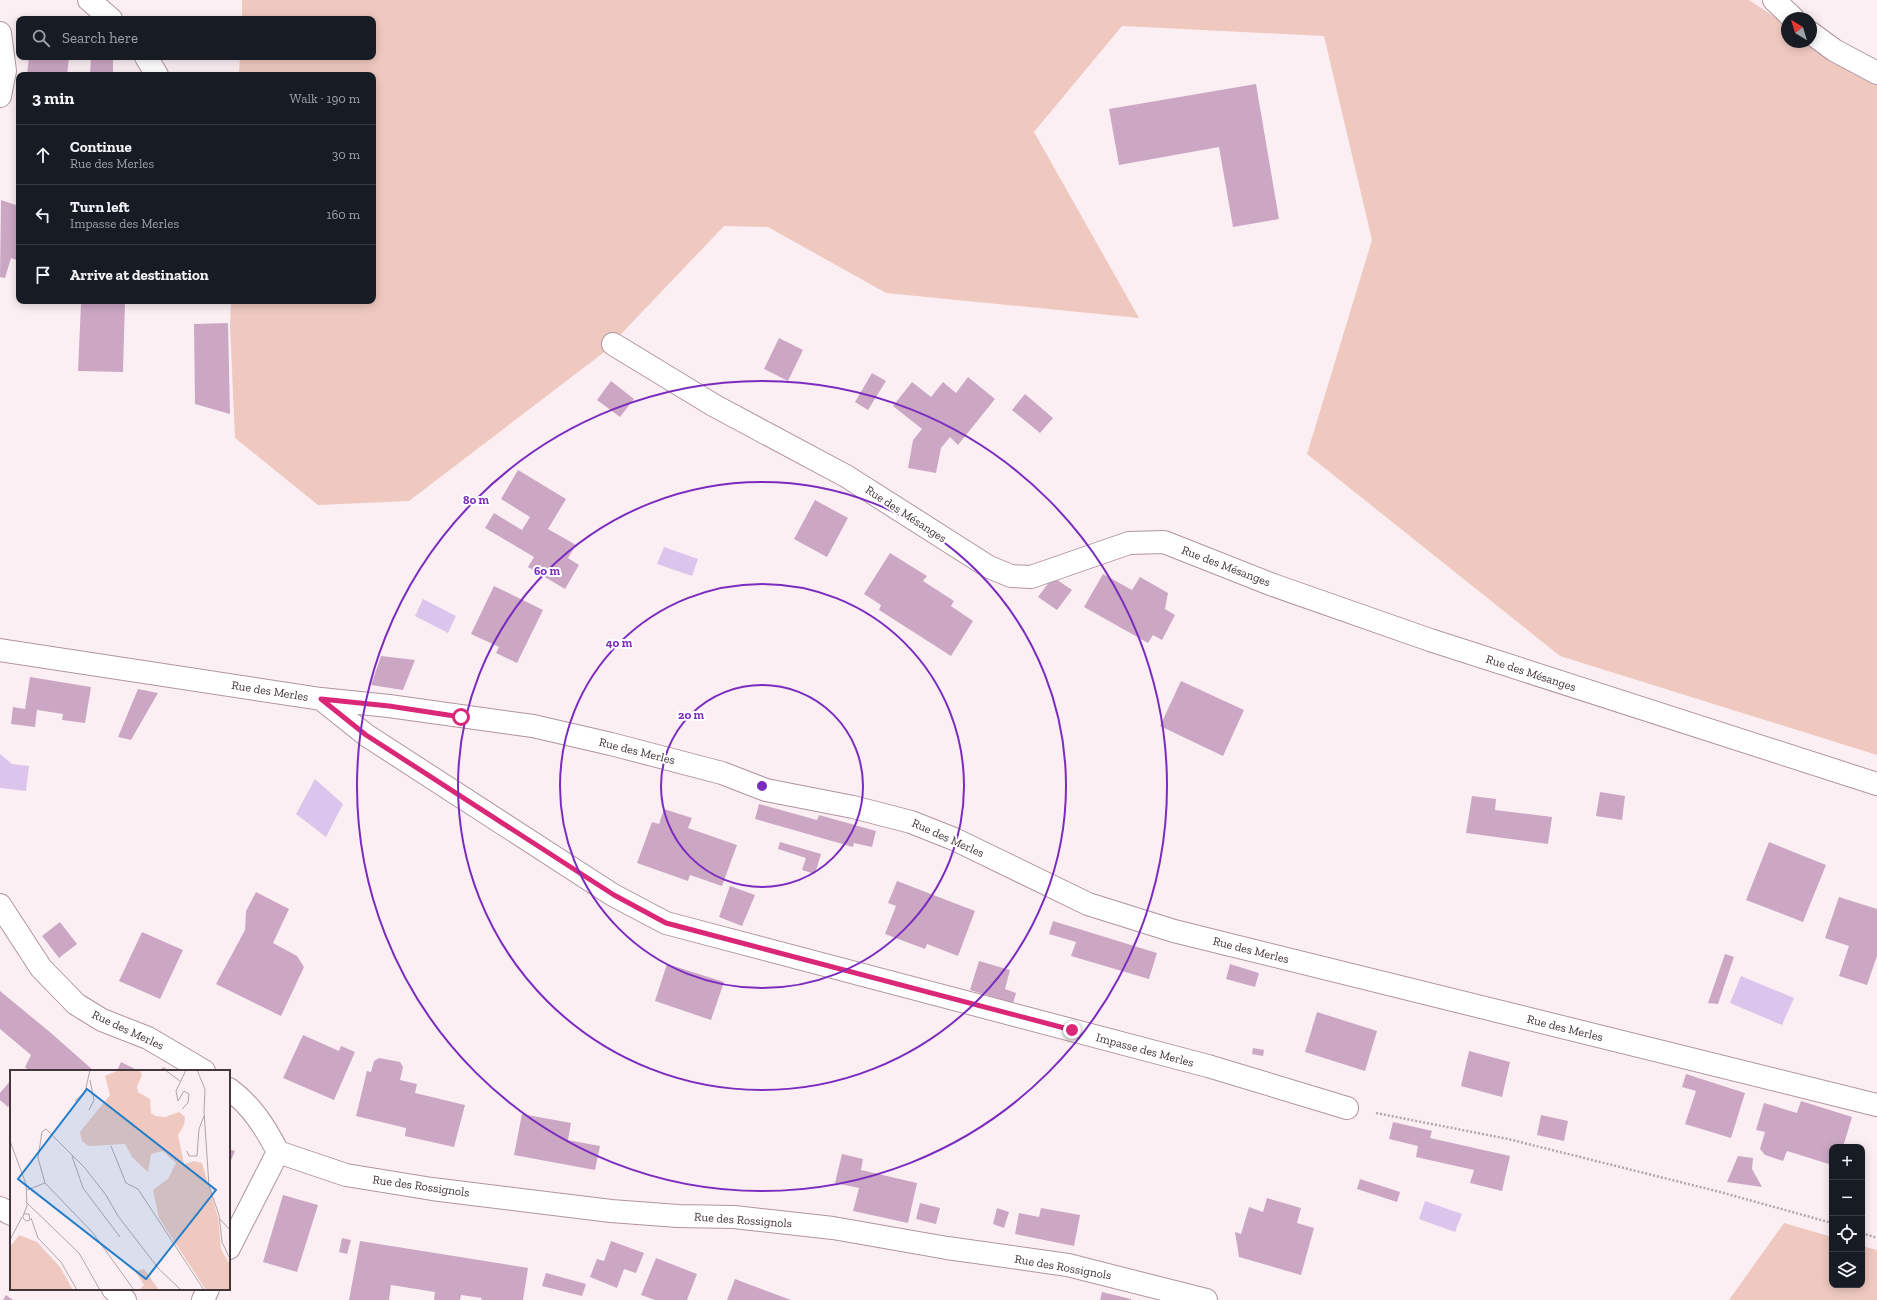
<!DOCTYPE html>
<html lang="en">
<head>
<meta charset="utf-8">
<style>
	:root { --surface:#171b24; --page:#20242c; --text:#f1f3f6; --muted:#9ea1a6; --line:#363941 }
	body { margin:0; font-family:"Zilla Slab",serif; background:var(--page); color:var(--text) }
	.controls { position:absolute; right:12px; bottom:12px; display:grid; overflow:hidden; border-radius:8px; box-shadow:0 2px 10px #0003 }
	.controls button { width:36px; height:36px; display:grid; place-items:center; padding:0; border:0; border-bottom:1px solid var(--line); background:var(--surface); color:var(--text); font:20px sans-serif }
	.compass { position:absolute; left:1781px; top:12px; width:36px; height:36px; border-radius:50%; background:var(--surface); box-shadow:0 2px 10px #0003; rotate:322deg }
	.stop { position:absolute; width:12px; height:12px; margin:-9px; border:3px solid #db2777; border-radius:50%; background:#fff }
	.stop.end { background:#db2777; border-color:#fff; box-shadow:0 1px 4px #0008 }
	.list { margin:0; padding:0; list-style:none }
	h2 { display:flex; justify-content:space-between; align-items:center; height:52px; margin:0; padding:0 16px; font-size:17px }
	h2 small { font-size:13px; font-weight:400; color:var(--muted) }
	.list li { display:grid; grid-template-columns:26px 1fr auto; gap:12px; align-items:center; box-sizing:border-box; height:60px; padding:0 16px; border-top:1px solid var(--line) }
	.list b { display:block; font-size:15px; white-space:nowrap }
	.list p { margin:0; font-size:13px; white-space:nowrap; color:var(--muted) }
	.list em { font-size:13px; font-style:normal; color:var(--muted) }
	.icon { flex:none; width:22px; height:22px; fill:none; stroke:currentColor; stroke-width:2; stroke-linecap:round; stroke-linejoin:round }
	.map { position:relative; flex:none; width:1877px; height:1300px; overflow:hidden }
	.search { position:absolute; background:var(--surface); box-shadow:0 2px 10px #0003; left:16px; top:16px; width:360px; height:44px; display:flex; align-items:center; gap:10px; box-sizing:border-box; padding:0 14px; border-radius:8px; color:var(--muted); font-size:15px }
	.panel { position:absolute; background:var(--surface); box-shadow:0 2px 10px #0003; left:16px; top:72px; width:360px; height:232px; border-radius:8px }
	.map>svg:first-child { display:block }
	.green { fill:#efc9bf }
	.water { fill:#dcc5ec }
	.building { fill:#cba7c4 }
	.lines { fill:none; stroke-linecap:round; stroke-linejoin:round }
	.minor-casing { stroke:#b1949f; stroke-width:24 }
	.path { stroke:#b3a6ab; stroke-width:2.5; stroke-dasharray:2 2; stroke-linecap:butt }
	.minor { stroke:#fff; stroke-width:22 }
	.route { stroke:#db2777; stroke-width:5 }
	.ring { fill:none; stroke:#7b2cbf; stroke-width:2 }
	.labels { text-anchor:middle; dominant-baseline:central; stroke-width:4; stroke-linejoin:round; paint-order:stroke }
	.street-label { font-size:12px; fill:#42363a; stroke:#fff }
	.inset-road { fill:none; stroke:#b2a5aa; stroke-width:1 }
	.view { fill:#227dca; fill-opacity:0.15; stroke:#227dca; stroke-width:2 }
	.inset-edge { fill:none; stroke:#42363a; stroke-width:2 }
	.centre { fill:#7b2cbf; stroke:#fff; stroke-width:2 }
	.ring-label { font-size:12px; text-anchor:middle; font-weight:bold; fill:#7b2cbf; stroke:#fff; stroke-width:4; stroke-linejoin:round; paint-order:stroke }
</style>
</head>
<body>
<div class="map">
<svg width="1877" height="1300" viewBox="0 0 1877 1300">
	<rect width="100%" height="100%" fill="#fceff4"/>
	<path class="green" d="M242 0H1749L1787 25V42H1811L1877 82V755L1560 656 1307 454 1372 240 1324 36 1122 26 1034 132 1139 318 886 293 768 227 724 226 603 353 409 501 318 505 235 438 230 325 231 301H373V75H239L240 57H373V19H242Z
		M1784 1223 1832 1237V1285H1862V1246L1877 1250V1300H1729Z"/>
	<path class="water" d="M664 547 698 559 692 576 657 564Z
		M423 599 456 616 448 633 415 616Z
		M0 754 12 764 29 766 26 791 0 788Z
		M315 779 343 804 326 837 296 814Z
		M1741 976 1794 998 1782 1025 1730 1003Z
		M1425 1201 1462 1214 1455 1232 1419 1219Z"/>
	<path class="building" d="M29 57H69L67 75H27Z
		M91 57H111V60H113V75H90Z
		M1256 84 1279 219 1233 227 1219 147 1119 165 1109 109Z
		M1 200 19 206V261L11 258 5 278 0 277Z
		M67 301H125L123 372 78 371 81 303H67Z
		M228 323 230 414 195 404 194 324Z
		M779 338 803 350 788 381 764 369Z
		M872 373 886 381 868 410 855 402Z
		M968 377 995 399 958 445 950 437 941 448 936 473 908 468 913 440 922 429 893 406 912 382 931 397 943 382 956 393Z
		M611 381 634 399 620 417 597 400Z
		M1025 394 1053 418 1040 433 1012 410Z
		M518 470 566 499 548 529 576 545 568 558 579 565 565 589 528 567 534 557 485 528 494 513 522 530 530 517 501 499Z
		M815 500 848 518 827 557 794 539Z
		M890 553 927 576 923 581 954 601 951 606 973 621 951 656 879 610 881 605 864 594Z
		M1103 574 1132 590 1140 577 1168 593 1165 609 1175 615 1162 640 1153 635 1148 643 1084 607Z
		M1053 577 1072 590 1057 610 1038 597Z
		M494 586 543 610 517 663 496 653 499 647 471 634Z
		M381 656 415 660 403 690 371 685Z
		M30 677 91 687 85 723 62 720 63 714 37 710 35 727 11 724 13 707 25 709Z
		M1181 681 1244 710 1223 756 1160 726Z
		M138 689 158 693 131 740 118 737Z
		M1600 792 1625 796 1622 820 1596 816Z
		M1472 796 1496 799 1495 810 1552 817 1548 844 1466 833Z
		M759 804 817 820 819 815 876 831 872 847 854 843 853 847 755 819Z
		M664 809 692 818 688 828 737 845 722 886 690 875 688 881 637 863 652 822 659 824Z
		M780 842 821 854 815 874 802 870 806 858 778 849Z
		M1769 842 1826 865 1803 922 1746 900Z
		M897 881 975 911 958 956 927 944 925 949 885 934 896 906 888 903Z
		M730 886 755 895 742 926 719 917Z
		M256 892 289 909 273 943 297 956 304 967 281 1016 216 984 245 930 246 911Z
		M1839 897 1877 909V956L1867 985 1839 976 1849 946 1825 938Z
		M1053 921 1157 953 1149 979 1071 956 1076 942 1049 934Z
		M60 922 77 944 59 958 42 936Z
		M142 932 183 950 160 999 119 981Z
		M1725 954 1734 957 1718 1004 1708 1003Z
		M979 961 1010 970 1005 989 1016 993 1013 1003 970 990Z
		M667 964 724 982 711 1020 655 1001Z
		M1230 964 1259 973 1255 987 1226 979Z
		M0 991 51 1033 94 1071H29L25 1067 31 1055 0 1029Z
		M1317 1012 1377 1031 1365 1071 1305 1052Z
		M303 1035 339 1051 341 1046 355 1052 334 1100 283 1078Z
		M1253 1048 1264 1050 1263 1056 1252 1054Z
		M1469 1051 1510 1062 1502 1097 1461 1086Z
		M379 1058 400 1062 403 1067 400 1080 417 1084 415 1093 465 1105 454 1147 405 1136 406 1128 356 1116 367 1071 371 1072 374 1061Z
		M121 1062 139 1071H117Z
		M163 1067 170 1071H160Z
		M1686 1074 1745 1093 1731 1138 1685 1124 1696 1091 1682 1087Z
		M11 1080V1103L8 1107 0 1100V1093Z
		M1801 1101 1852 1117 1843 1147H1832V1165L1787 1151 1783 1161 1765 1155 1760 1149 1765 1132 1756 1130 1764 1103 1797 1113Z
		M522 1114 571 1123 568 1140 600 1146 595 1170 514 1155Z
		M1541 1115 1568 1121 1564 1141 1537 1135Z
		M1393 1122 1432 1131 1430 1138 1510 1156 1502 1191 1470 1183 1474 1170 1416 1157 1418 1146 1389 1139Z
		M229 1149 235 1151 229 1165Z
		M842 1154 863 1159 861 1170 917 1183 908 1223 853 1211 859 1188 835 1183Z
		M1738 1156 1753 1158 1752 1169 1762 1187 1727 1182Z
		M1360 1179 1400 1192 1397 1202 1357 1189Z
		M283 1195 318 1205 297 1272 263 1262Z
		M1267 1198 1301 1208 1297 1223 1314 1228 1301 1275 1239 1257 1235 1232 1241 1234 1249 1207 1263 1212Z
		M920 1203 940 1208 936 1224 916 1219Z
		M997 1208 1009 1212 1004 1228 993 1224Z
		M1041 1208 1080 1215 1074 1246 1015 1234 1019 1213 1039 1217Z
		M342 1238 351 1240 347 1254 339 1252Z
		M360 1241 528 1268 523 1300H481L482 1298 461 1295 460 1300H434L435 1292 391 1285 389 1300H349Z
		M611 1241 644 1253 636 1273 624 1269 617 1288 590 1277 597 1259 604 1261Z
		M656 1258 697 1274 687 1300H655L641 1295Z
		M546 1273 586 1284 582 1296 542 1286Z
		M735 1279 791 1300H727Z
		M1102 1292 1131 1299V1300H1100Z
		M6 1295 13 1300H3Z"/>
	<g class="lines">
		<g class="minor-casing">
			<path id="minor" d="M89 0 111 19
				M1774 0 1793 18
				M0 33 5 71 0 96
				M1811 33 1834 50 1877 73
				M146 57 157 75
				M613 344 715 406 846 476 989 567 1011 576 1031 577 1129 543 1164 542 1273 585 1430 640 1877 784
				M0 650 321 699 389 706 533 726 611 744 722 773 766 790 853 807 911 822 954 839 1088 904 1174 931 1877 1105
				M321 699 366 735 613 895 666 923 1208 1066 1347 1108
				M0 905 41 968 76 1004 102 1020 148 1038 204 1071
				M229 1089C252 1106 265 1127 278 1152
				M278 1152 346 1175 432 1189 611 1211 678 1216 734 1217 833 1228 947 1248 1068 1265 1206 1300
				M0 1208 11 1214
				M229 1248 278 1152
				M113 1289 125 1300
				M203 1300 208 1289"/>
		</g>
		<path class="path" d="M1376 1113 1508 1139 1720 1192 1832 1223
			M1862 1233 1877 1238"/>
		<use href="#minor" class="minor"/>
	</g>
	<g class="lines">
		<path class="route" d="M461 717 389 706 321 699 366 735 614 895 666 923 1072 1030"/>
	</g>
	<g class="ring">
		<circle cx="762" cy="786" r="101"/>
		<circle cx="762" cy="786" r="202"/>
		<circle cx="762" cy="786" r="304"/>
		<circle cx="762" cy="786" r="405"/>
	</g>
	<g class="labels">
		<g class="street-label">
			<text transform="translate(906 514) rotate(33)">Rue des Mésanges</text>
			<text transform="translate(1226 566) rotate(21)">Rue des Mésanges</text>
			<text transform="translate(1531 673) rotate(18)">Rue des Mésanges</text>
			<text transform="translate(270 691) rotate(9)">Rue des Merles</text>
			<text transform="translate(637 751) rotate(14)">Rue des Merles</text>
			<text transform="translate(948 838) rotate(24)">Rue des Merles</text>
			<text transform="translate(1251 950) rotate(14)">Rue des Merles</text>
			<text transform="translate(1565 1028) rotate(14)">Rue des Merles</text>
			<text transform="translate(128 1030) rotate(25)">Rue des Merles</text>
			<text transform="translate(1145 1050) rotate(15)">Impasse des Merles</text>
			<text transform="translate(421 1186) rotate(8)">Rue des Rossignols</text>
			<text transform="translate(743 1220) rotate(4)">Rue des Rossignols</text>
			<text transform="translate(1063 1267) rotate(10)">Rue des Rossignols</text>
		</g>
	</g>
	<g transform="translate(10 1070)">
		<rect width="220" height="220" fill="#fceff4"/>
		<path d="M109 0 130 1 132 5 127 17 128 22 140 29 141 43 145 46 155 47 169 42 175 47 174 55 168 65 174 94 184 91 192 93 208 147 211 179 220 195V220H196L149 148 143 120 158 109 166 93 153 81 141 84 138 102 122 87 115 74 79 76 72 71 70 62 100 25 95 6ZM9 165 27 172 50 197 63 220H0V177ZM134 199 149 220H129L134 215 125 201Z" fill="#efc9bf"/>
		<path class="inset-road" d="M155 0 170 11M187 0 195 19 194 41 199 116 209 145 212 172 220 189M65 31 75 22 80 0M172 39 178 33 179 24 174 21 168 31 166 21 176 0M79 40 84 30 80 10M0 71 16 114 17 136 13 146V148L16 151 20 150 19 144H13M101 76 116 113 128 119 194 220M177 81 179 86H187L189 59 194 46M62 86 73 118 110 167M35 113 28 88 32 62 36 59 75 98 96 125 108 146 148 198 171 220M35 113 83 163 124 220M17 120 35 113M17 133 69 183 90 220M21 148 28 168 51 192 67 220M210 149 220 160M0 170 12 147"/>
		<path class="view" d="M77 19 206 120 136 209 8 109Z"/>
		<rect width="220" height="220" class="inset-edge"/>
	</g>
	<circle cx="762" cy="786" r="6" class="centre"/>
	<g class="ring-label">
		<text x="476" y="504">80 m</text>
		<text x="547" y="575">60 m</text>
		<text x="619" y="647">40 m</text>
		<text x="691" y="719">20 m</text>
	</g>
</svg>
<div class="controls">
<button>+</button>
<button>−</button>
<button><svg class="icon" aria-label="locate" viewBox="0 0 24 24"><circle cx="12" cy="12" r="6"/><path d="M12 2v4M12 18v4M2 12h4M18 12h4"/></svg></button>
<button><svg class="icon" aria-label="layers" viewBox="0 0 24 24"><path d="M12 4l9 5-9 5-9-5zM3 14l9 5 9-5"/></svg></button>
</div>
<svg class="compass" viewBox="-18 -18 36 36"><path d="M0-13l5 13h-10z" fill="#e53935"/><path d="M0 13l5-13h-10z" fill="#9ea1a6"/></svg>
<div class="stop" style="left:461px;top:717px"></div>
<div class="stop end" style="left:1072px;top:1030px"></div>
<div class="search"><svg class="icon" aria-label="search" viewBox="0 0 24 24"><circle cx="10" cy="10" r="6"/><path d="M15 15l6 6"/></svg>Search here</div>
<section class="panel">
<h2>3 min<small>Walk · 190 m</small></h2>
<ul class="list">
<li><svg class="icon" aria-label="ahead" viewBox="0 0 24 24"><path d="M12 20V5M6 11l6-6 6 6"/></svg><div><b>Continue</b><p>Rue des Merles</p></div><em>30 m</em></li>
<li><svg class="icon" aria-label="left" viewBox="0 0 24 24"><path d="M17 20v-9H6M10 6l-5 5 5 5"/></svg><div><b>Turn left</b><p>Impasse des Merles</p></div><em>160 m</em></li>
<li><svg class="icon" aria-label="arrive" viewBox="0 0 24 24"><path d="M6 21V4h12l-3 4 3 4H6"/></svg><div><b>Arrive at destination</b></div></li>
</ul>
</section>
</div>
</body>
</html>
